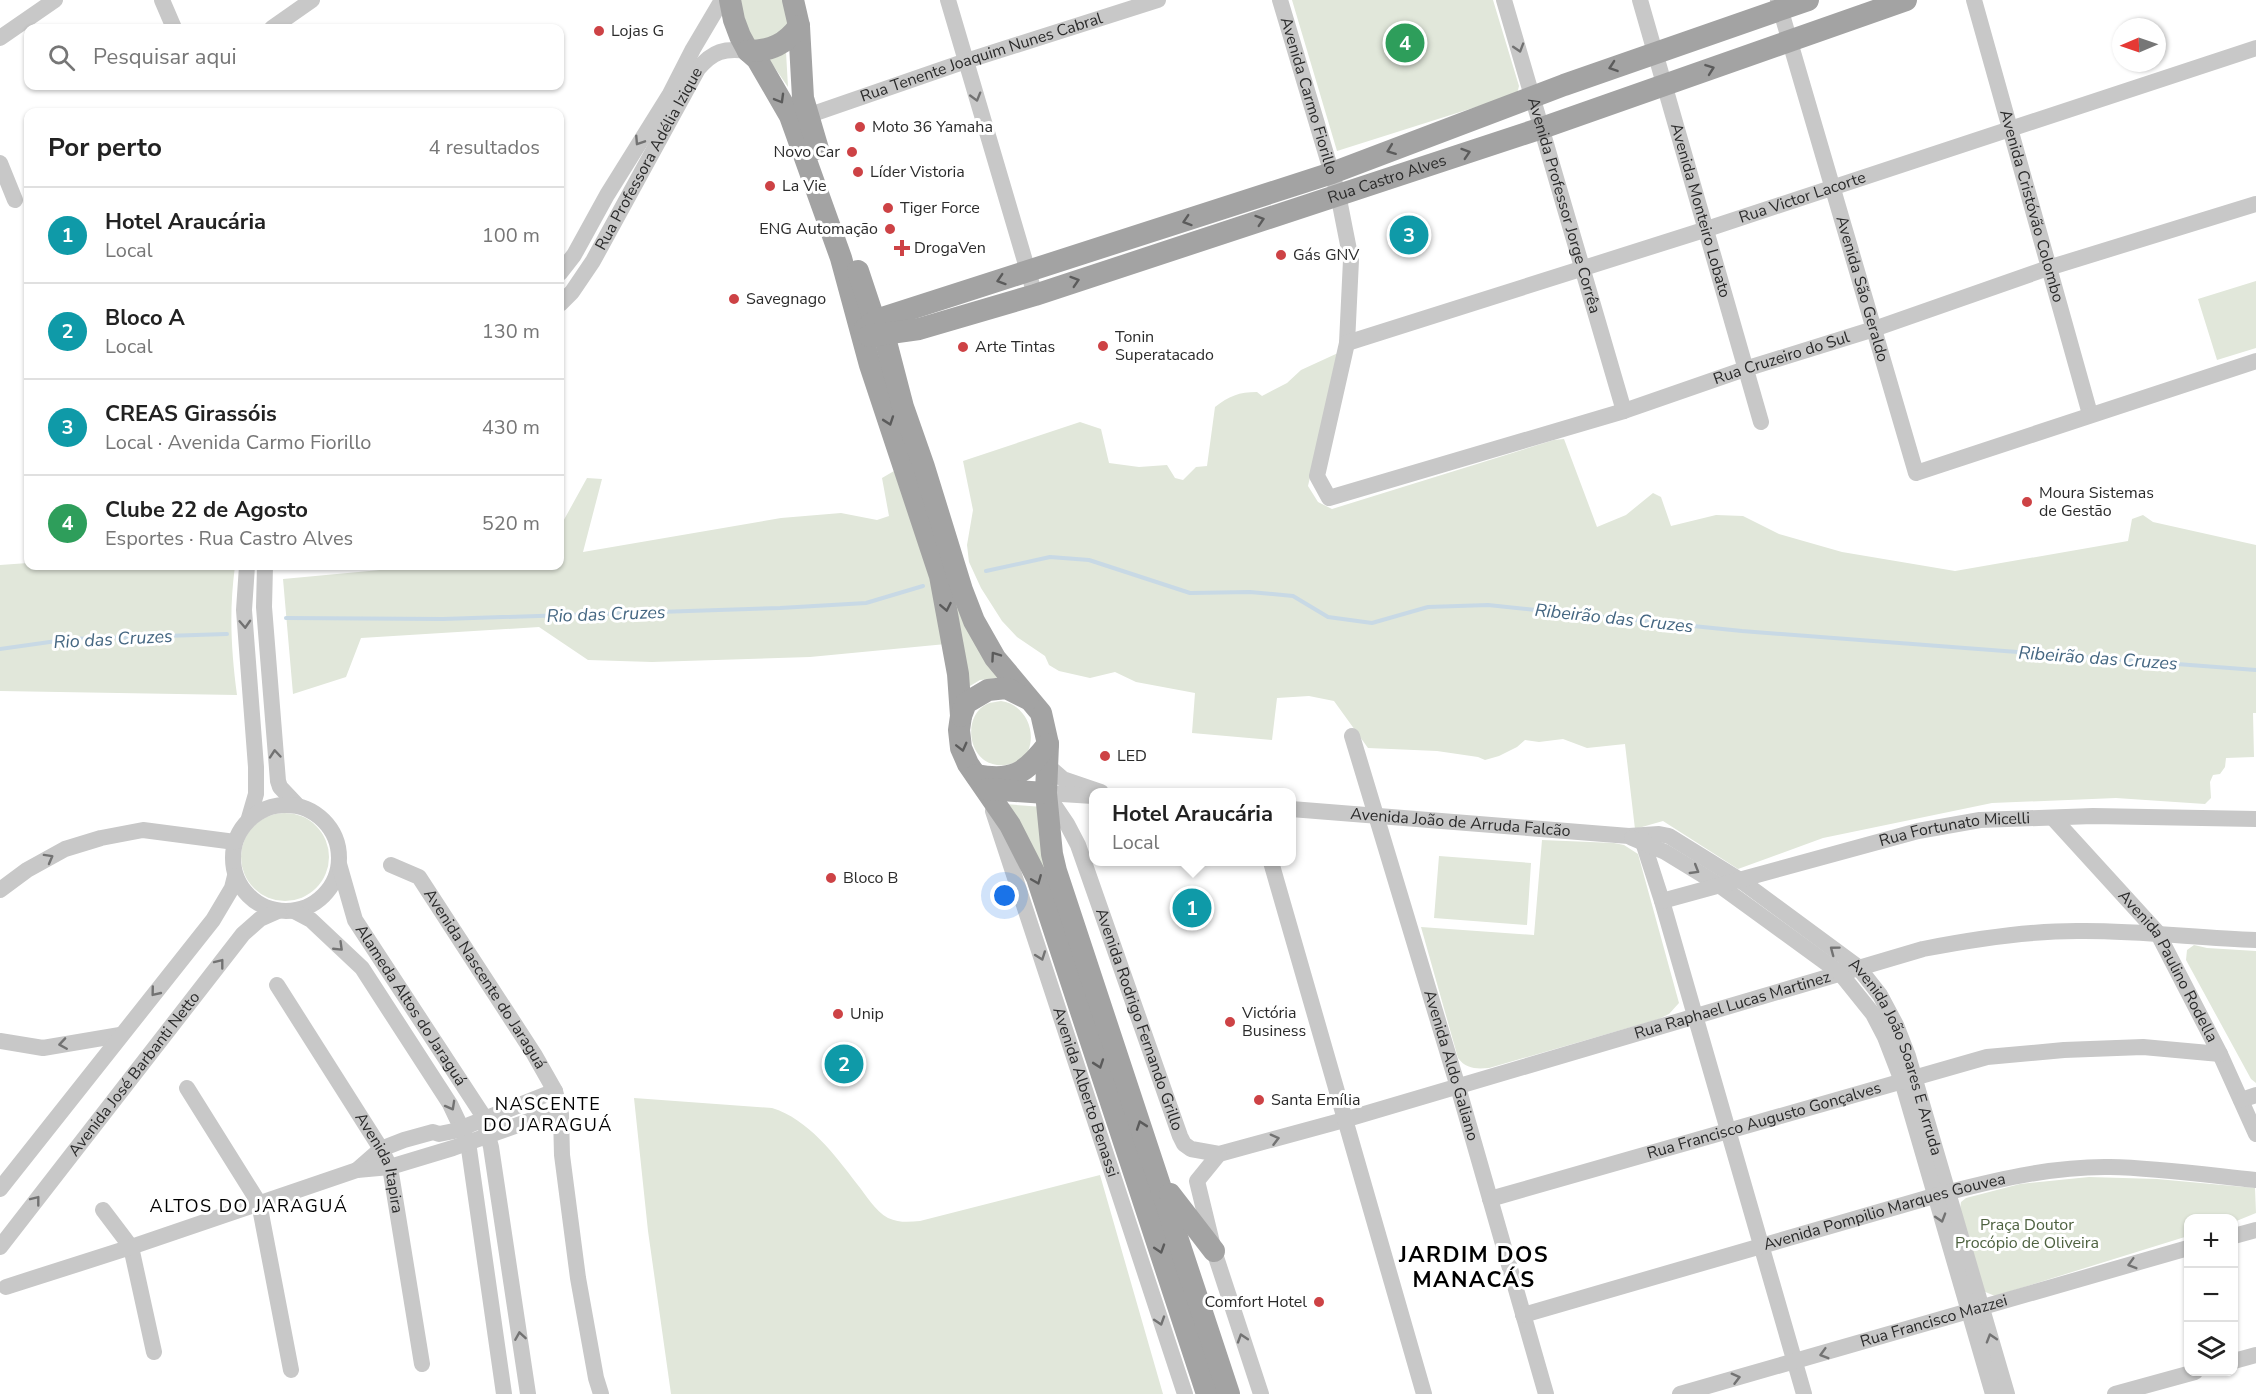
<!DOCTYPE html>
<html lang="pt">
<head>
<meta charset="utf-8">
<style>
	:root { --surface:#fff; --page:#f2f2f2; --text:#222; --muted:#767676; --line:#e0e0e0; --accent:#db2777 }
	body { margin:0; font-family:"Nunito Sans",sans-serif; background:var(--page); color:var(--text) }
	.controls { position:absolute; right:18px; bottom:18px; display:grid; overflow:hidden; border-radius:12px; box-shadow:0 2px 4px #0004 }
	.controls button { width:54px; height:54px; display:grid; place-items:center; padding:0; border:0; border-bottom:2px solid var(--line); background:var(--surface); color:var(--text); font:30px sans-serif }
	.compass { position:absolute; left:2112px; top:18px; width:54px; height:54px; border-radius:50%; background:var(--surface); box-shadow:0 2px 4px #0004; rotate:268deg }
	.you { position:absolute; left:1005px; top:896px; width:21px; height:21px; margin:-15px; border:4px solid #fff; border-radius:50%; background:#1a73e8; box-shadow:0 0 0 9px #1a73e833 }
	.badge { display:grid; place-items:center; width:39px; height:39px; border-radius:50%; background:var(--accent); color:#fff; font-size:20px; font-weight:700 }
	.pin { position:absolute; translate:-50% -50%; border:3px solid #fff; box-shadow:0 2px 6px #0006 }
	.popup { position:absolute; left:1089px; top:788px; width:207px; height:78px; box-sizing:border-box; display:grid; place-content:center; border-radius:12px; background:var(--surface); filter:drop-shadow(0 2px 4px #0005); font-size:20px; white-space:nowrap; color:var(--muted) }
	.popup b { font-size:22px; color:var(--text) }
	.popup::after { content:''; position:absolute; left:50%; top:100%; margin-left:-12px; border:12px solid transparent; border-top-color:var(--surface) }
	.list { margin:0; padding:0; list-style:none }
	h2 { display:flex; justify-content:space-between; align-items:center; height:78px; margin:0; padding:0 24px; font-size:26px }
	h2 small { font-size:20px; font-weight:400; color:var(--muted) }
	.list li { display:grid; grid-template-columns:39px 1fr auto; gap:18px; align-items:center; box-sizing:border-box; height:96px; padding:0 24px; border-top:2px solid var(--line) }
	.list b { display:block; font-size:22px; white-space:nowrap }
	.list p { margin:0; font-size:20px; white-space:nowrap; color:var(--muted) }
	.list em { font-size:20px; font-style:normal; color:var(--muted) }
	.icon { flex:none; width:33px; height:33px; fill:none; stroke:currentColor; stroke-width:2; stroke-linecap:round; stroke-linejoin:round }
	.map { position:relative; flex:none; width:2256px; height:1394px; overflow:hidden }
	.search { position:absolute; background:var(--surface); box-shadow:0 2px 4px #0004; left:24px; top:24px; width:540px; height:66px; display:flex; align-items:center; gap:15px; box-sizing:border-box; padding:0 21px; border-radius:12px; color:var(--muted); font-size:22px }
	.panel { position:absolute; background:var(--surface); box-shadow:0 2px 4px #0004; left:24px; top:108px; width:540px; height:462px; border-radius:12px }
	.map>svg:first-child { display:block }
	.green { fill:#e1e7da }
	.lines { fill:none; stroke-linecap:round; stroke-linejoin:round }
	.stream { stroke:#c8d9e5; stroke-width:4 }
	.minor { stroke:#c8c8c8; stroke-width:16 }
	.major { stroke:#a3a3a3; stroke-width:22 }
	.oneway { stroke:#727272 }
	.oneway2 { stroke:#5b5b5b }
	.poi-dot { fill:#cd4245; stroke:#fff; stroke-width:2 }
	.labels { text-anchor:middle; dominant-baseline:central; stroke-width:6; stroke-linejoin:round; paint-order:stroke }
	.poi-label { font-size:16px; fill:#2b2b2b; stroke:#fff; text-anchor:start }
	.street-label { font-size:16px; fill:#2b2b2b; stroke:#fff }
	.park-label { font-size:16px; fill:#4d613f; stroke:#fff }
	.water-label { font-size:18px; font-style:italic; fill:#456782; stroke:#fff }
	.neighbourhood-label { font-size:18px; letter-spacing:1.5px; fill:#000; stroke:#fff }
	.district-label { font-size:22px; font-weight:bold; letter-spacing:1.5px; fill:#000; stroke:#fff }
</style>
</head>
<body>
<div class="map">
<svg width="2256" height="1394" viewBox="0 0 2256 1394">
	<rect width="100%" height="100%" fill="#fff"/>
	<path class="green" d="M735 0H787L791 28 760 42 752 39Z
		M1292 0H1493L1519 86 1517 94 1337 151Z
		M786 52 788 87 768 58Z
		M2256 281V348L2217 360 2198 299Z
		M875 345 1000 678 980 680 965 689Z
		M1338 353 1308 486 1318 502 1332 509 1554 440 1564 439 1597 527 1626 515 1653 493 1661 497 1671 526 1716 515 1743 516 1779 534 1842 552 1955 571 2128 541 2132 519 2143 515 2153 522 2256 545V713H2253L2254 757 2226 758 2225 767 2220 774 2213 775 2210 782 2211 798 2205 804 2116 798 1992 803 1823 838 1738 869 1663 821 1635 829 1625 744 1587 748 1563 739 1539 742 1525 740 1517 747 1499 756 1485 760 1478 757 1437 751 1368 748 1334 701 1309 696 1277 698 1272 740 1192 733 1195 693 1136 682 1115 672 1090 678 1059 671 1049 665 1045 656 1017 637 1002 621 981 588 969 562 967 545 973 510 963 461 1080 422 1101 429 1109 463 1139 467 1167 465 1175 478 1183 480 1196 467 1207 466 1215 407C1229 396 1239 392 1257 392L1262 396 1287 383 1301 370Z
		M894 471 922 542 946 644 810 657 652 662 588 660 539 627 361 638 346 677 293 694 283 579 423 566H560V527L587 478 602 479 583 552 781 518 841 513 877 520 889 516 882 478Z
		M28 563V566H235C229 611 231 650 237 695L0 691V565Z
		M1001 701C1024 704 1037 730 1028 751 1024 759 1017 762 1010 764 969 774 959 717 987 704 991 702 997 702 1001 701Z
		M1004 804 1043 807 1050 867 1041 871Z
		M241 857a44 44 0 1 1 88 0a44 44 0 1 1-88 0Z
		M1542 840 1614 843 1624 845 1638 854 1679 1003 1669 1014 1659 1019 1489 1068C1476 1069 1466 1069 1458 1058L1421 927 1534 935Z
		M1439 856 1531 863 1527 925 1434 918Z
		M2194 945 2207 948 2256 951V1083L2251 1079 2186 960 2187 950Z
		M634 1098 772 1108C808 1119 835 1155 857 1184 866 1195 875 1211 888 1218 899 1223 909 1222 920 1221L1100 1175 1163 1394H671L648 1231Z
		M2089 1177 2157 1179 2255 1188 2256 1213 2234 1222V1218H2188V1236L1995 1296 1983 1291 1960 1209 1961 1202 1966 1198 2020 1184Z"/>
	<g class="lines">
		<path class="stream" d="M986 571 1050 557 1089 560 1190 593 1250 592 1293 596 1328 617 1372 623 1428 607 1488 605 1742 631 2256 670
			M286 618 443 619 780 608 866 603 923 586
			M0 649 71 639 227 634"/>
		<g class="minor">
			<path d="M162 0 174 28"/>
			<path d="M948 0 1035 295"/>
			<path id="s1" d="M1280 0 1338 194 1351 260 1347 343 1317 476 1329 498 1624 411 1745 369 1874 329 2048 268 2256 204"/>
			<path id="s2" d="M1504 0 1624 411"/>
			<path id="s3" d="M1640 0 1761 422"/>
			<path id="s4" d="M1974 0 2090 414"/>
			<path id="s5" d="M1778 1 1916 473 2256 361"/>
			<path d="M272 28 312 0"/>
			<path d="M0 38 55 0"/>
			<path id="s6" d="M807 116 966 61 1158 0"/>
			<path d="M0 163 15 200"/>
			<path d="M560 273 574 255 607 195 670 94 693 49 722 0"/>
			<path id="s7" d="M560 304 572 292 593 261 698 69C713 51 724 48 748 51"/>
			<path id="s8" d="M1347 343 1707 229 2256 48"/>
			<path d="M247 566 244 610 256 767V794L249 818"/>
			<path d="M265 566 264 607 278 781 280 787 297 805"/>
			<path id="s9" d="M1352 736 1458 1087 1546 1394"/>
			<path d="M1048 766 1063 779 1101 792"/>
			<path id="s10" d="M1046 793 1067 824 1078 845 1180 1136 1184 1144 1191 1149 1219 1154 1344 1120 1923 949C1974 939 2025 931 2077 931 2137 930 2196 938 2256 940"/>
			<path d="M1046 793 1093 796"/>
			<circle cx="286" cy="858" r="53"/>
			<path id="s11" d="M1291 809 1629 836 1659 834 1669 836 1740 880 1858 967 1880 995 1896 1025 1908 1056 2007 1394"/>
			<path id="s12" d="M993 811 1185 1394"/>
			<path id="s13" d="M2053 818 2157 932 2220 1054 2256 1134"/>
			<path d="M1641 836 1662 901 1804 1394"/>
			<path d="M1632 838 1665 852 1719 885 1840 973 1873 1014 1885 1037 1902 1081 1993 1394"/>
			<path d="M1271 862 1424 1394"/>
			<path id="s14" d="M339 864 355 920 482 1114 491 1147 528 1394"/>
			<path id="s15" d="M391 865 419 877 534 1054 555 1091 561 1115 562 1155 578 1278 596 1378 601 1394"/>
			<path d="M0 890 27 870 65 849 101 838 143 830 235 842"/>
			<path id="s16" d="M1662 901 1918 831 1980 820 2093 816 2256 819"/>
			<path d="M294 911 311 920 362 968 450 1104 468 1142 504 1394"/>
			<path id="s17" d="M277 985 381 1149 390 1167 422 1364"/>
			<path d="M0 1041 43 1048 120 1035"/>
			<path d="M187 1088 259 1203 291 1370"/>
			<path d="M2241 1100 2256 1095"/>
			<path d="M1219 1154 1197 1181 1214 1251 1261 1394"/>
			<path d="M357 1170 381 1149 404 1140 433 1132 439 1134 454 1131 555 1091"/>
			<path d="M0 1189 213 920 232 888 235 876"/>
			<path id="s18" d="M1490 1199 1987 1057 2064 1050 2143 1047 2220 1054"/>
			<path d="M103 1210 131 1247 154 1352"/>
			<path d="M2234 1236 2256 1230"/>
			<path id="s19" d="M0 1247 243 934 260 919 278 911"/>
			<path d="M6 1287 131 1247 357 1170 390 1167 453 1148 540 1117 549 1118 561 1115"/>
			<path id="s20" d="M1523 1315 1934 1196C1991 1181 2051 1166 2110 1167 2159 1168 2208 1175 2256 1180"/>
			<path d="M2234 1361 2256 1355"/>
			<path id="s21" d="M1680 1394 2188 1248"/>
			<path d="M2115 1394 2195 1372"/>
		</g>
		<g class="major">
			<path d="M730 0 734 20 740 36 748 51 757 59 790 116 841 258 870 365 940 576 958 674 961 716 959 730 961 748 968 764 1010 825 1037 878 1207 1394"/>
			<path d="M793 0 799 26 803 98 818 149"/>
			<path d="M748 51C771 51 786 44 799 26"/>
			<path d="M858 271 873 316 884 334 903 407 924 467 962 590 974 621 995 658 1041 713 1048 744 1046 793 1052 854 1056 871 1229 1394"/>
			<path d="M864 330 876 320 1332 173 1564 85 1808 0"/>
			<path id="s22" d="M869 336 919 329 1035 295 1542 128 1906 0"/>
			<path d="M961 716 966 703 988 690 1006 688 1028 699"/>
			<path d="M976 775C1013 782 1026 773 1048 744"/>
			<path d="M987 789 1046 793"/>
			<path d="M1170 1194 1214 1251"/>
		</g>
	</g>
	<defs><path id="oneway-chevron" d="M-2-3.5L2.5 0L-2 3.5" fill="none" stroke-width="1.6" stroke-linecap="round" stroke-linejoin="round" transform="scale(1.5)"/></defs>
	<g class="oneway">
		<use href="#oneway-chevron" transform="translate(1519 48) rotate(73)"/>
		<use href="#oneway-chevron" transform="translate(976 97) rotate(74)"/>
		<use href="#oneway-chevron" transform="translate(639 141) rotate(123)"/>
		<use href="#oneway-chevron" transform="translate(245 624) rotate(87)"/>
		<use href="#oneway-chevron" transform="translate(275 754) rotate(-95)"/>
		<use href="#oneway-chevron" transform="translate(49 858) rotate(-29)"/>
		<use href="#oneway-chevron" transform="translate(1695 870) rotate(31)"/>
		<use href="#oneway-chevron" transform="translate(339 947) rotate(44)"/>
		<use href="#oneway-chevron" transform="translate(1834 950) rotate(-143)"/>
		<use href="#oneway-chevron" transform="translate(1041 956) rotate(70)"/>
		<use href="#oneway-chevron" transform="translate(220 963) rotate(-52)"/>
		<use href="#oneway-chevron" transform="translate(155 992) rotate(129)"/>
		<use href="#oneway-chevron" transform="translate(63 1044) rotate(171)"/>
		<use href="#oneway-chevron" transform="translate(451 1106) rotate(61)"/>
		<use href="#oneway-chevron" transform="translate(1275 1139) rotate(-15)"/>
		<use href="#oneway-chevron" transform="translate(36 1200) rotate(-52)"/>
		<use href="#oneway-chevron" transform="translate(1941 1218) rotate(73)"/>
		<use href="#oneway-chevron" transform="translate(2132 1264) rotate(164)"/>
		<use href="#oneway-chevron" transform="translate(1160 1321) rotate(72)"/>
		<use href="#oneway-chevron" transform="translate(520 1336) rotate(-99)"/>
		<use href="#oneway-chevron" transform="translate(1242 1338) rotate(-108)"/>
		<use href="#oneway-chevron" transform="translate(1991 1338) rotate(-107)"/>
		<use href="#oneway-chevron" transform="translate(1824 1354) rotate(164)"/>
		<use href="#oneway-chevron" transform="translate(1736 1378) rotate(-15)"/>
	</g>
	<g class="oneway2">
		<use href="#oneway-chevron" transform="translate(1613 67) rotate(161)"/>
		<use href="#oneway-chevron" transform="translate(1710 69) rotate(-20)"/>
		<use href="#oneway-chevron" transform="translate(780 99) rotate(60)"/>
		<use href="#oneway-chevron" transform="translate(1391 150) rotate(159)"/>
		<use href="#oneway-chevron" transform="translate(1466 153) rotate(-18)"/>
		<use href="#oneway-chevron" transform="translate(1260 220) rotate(-18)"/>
		<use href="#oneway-chevron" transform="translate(1187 221) rotate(162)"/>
		<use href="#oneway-chevron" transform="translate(1001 280) rotate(162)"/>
		<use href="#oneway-chevron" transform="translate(1075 281) rotate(-18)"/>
		<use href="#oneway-chevron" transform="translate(889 421) rotate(71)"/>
		<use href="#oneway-chevron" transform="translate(946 607) rotate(79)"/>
		<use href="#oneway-chevron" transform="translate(995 656) rotate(-125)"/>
		<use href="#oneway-chevron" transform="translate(962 747) rotate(76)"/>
		<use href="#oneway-chevron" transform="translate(1037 880) rotate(68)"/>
		<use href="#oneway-chevron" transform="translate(1099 1064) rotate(71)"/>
		<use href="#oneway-chevron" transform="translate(1141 1125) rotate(-109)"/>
		<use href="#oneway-chevron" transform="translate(1160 1249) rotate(72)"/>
	</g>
	<g class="poi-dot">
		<circle cx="599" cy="31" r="6"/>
		<circle cx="860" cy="127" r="6"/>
		<circle cx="852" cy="152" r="6"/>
		<circle cx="858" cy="172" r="6"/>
		<circle cx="770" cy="186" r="6"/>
		<circle cx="888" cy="208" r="6"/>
		<circle cx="890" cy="229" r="6"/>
		<path d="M899 239h6v6h6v6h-6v6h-6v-6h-6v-6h6z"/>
		<circle cx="1281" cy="255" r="6"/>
		<circle cx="734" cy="299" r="6"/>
		<circle cx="1103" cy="346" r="6"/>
		<circle cx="963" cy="347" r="6"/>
		<circle cx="2027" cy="502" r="6"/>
		<circle cx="1105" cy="756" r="6"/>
		<circle cx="831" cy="878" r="6"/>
		<circle cx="838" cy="1014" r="6"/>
		<circle cx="1230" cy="1022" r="6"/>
		<circle cx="1259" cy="1100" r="6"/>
		<circle cx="1319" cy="1302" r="6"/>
	</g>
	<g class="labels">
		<g class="poi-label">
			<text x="611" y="31">Lojas G</text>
			<text x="872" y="127">Moto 36 Yamaha</text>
			<text x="840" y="152" text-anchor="end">Novo Car</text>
			<text x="870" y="172">Líder Vistoria</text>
			<text x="782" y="186">La Vie</text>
			<text x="900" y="208">Tiger Force</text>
			<text x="878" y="229" text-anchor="end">ENG Automação</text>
			<text x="914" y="248">DrogaVen</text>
			<text x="1293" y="255">Gás GNV</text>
			<text x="746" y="299">Savegnago</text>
			<text x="1115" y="337">Tonin<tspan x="1115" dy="18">Superatacado</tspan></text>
			<text x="975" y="347">Arte Tintas</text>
			<text x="2039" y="493">Moura Sistemas<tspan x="2039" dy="18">de Gestão</tspan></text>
			<text x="1117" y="756">LED</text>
			<text x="843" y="878">Bloco B</text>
			<text x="1242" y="1013">Victória<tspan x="1242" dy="18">Business</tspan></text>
			<text x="850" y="1014">Unip</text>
			<text x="1271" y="1100">Santa Emília</text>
			<text x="1307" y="1302" text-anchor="end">Comfort Hotel</text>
		</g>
		<g class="street-label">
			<text stroke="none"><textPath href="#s6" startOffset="184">Rua Tenente Joaquim Nunes Cabral</textPath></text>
			<text stroke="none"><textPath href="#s1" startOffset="100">Avenida Carmo Fiorillo</textPath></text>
			<text stroke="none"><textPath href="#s7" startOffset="171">Rua Professora Adélia Izique</textPath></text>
			<text stroke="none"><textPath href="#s22" startOffset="542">Rua Castro Alves</textPath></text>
			<text stroke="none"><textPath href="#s8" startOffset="478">Rua Victor Lacorte</textPath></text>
			<text stroke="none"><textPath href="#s2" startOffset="214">Avenida Professor Jorge Corrêa</textPath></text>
			<text stroke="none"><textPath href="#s4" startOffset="214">Avenida Cristóvão Colombo</textPath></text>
			<text stroke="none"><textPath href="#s3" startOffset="219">Avenida Monteiro Lobato</textPath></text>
			<text stroke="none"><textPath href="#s5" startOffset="300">Avenida São Geraldo</textPath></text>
			<text stroke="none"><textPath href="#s1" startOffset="988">Rua Cruzeiro do Sul</textPath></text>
			<text stroke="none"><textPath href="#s11" startOffset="170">Avenida João de Arruda Falcão</textPath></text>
			<text stroke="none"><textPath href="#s16" startOffset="302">Rua Fortunato Micelli</textPath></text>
			<text stroke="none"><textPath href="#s13" startOffset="189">Avenida Paulino Rodella</textPath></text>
			<text stroke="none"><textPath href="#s15" startOffset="152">Avenida Nascente do Jaraguá</textPath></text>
			<text stroke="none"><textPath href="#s10" startOffset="950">Rua Raphael Lucas Martinez</textPath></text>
			<text stroke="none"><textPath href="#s14" startOffset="160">Alameda Altos do Jaraguá</textPath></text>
			<text stroke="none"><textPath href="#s10" startOffset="246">Avenida Rodrigo Fernando Grillo</textPath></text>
			<text stroke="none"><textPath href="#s11" startOffset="708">Avenida João Soares E Arruda</textPath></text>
			<text stroke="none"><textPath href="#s9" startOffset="344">Avenida Aldo Galiano</textPath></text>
			<text stroke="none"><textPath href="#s19" startOffset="219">Avenida José Barbanti Netto</textPath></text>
			<text stroke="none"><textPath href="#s12" startOffset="296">Avenida Alberto Benassi</textPath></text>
			<text stroke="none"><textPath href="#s18" startOffset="285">Rua Francisco Augusto Gonçalves</textPath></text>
			<text stroke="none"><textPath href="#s17" startOffset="207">Avenida Itapira</textPath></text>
			<text stroke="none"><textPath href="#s20" startOffset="376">Avenida Pompilio Marques Gouvea</textPath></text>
			<text stroke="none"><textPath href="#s21" startOffset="264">Rua Francisco Mazzei</textPath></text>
		</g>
		<g class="park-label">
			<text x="2027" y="1225">Praça Doutor<tspan x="2027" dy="18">Procópio de Oliveira</tspan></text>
		</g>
		<g class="water-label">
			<text transform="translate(606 614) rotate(-2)">Rio das Cruzes</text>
			<text transform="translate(1614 618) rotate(6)">Ribeirão das Cruzes</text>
			<text transform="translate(113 639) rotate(-3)">Rio das Cruzes</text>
			<text transform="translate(2098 658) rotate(4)">Ribeirão das Cruzes</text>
		</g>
		<g class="neighbourhood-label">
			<text x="548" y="1104">NASCENTE<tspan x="548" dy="21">DO JARAGUÁ</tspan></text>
			<text x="249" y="1206">ALTOS DO JARAGUÁ</text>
		</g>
		<g class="district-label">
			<text x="1474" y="1255">JARDIM DOS<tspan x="1474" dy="25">MANACÁS</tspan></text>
		</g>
	</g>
</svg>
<div class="controls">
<button>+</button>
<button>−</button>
<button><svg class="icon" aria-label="layers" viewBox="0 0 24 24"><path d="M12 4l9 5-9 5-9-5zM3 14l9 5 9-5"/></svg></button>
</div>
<svg class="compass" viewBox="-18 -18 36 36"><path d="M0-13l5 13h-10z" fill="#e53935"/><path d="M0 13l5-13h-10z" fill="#767676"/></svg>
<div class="you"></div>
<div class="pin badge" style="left:1192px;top:908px;background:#0f9aa8">1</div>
<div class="popup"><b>Hotel Araucária</b>Local</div>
<div class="pin badge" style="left:844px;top:1064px;background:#0f9aa8">2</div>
<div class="pin badge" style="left:1409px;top:235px;background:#0f9aa8">3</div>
<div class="pin badge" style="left:1405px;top:43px;background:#2e9e5b">4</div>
<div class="search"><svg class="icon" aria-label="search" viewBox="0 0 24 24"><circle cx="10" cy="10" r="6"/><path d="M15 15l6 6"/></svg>Pesquisar aqui</div>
<section class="panel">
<h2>Por perto<small>4 resultados</small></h2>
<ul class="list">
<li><span class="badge" style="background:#0f9aa8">1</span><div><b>Hotel Araucária</b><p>Local</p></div><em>100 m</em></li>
<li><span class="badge" style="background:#0f9aa8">2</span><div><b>Bloco A</b><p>Local</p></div><em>130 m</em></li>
<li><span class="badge" style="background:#0f9aa8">3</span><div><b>CREAS Girassóis</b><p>Local · Avenida Carmo Fiorillo</p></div><em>430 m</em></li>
<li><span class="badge" style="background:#2e9e5b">4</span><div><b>Clube 22 de Agosto</b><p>Esportes · Rua Castro Alves</p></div><em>520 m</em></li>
</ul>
</section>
</div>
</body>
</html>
